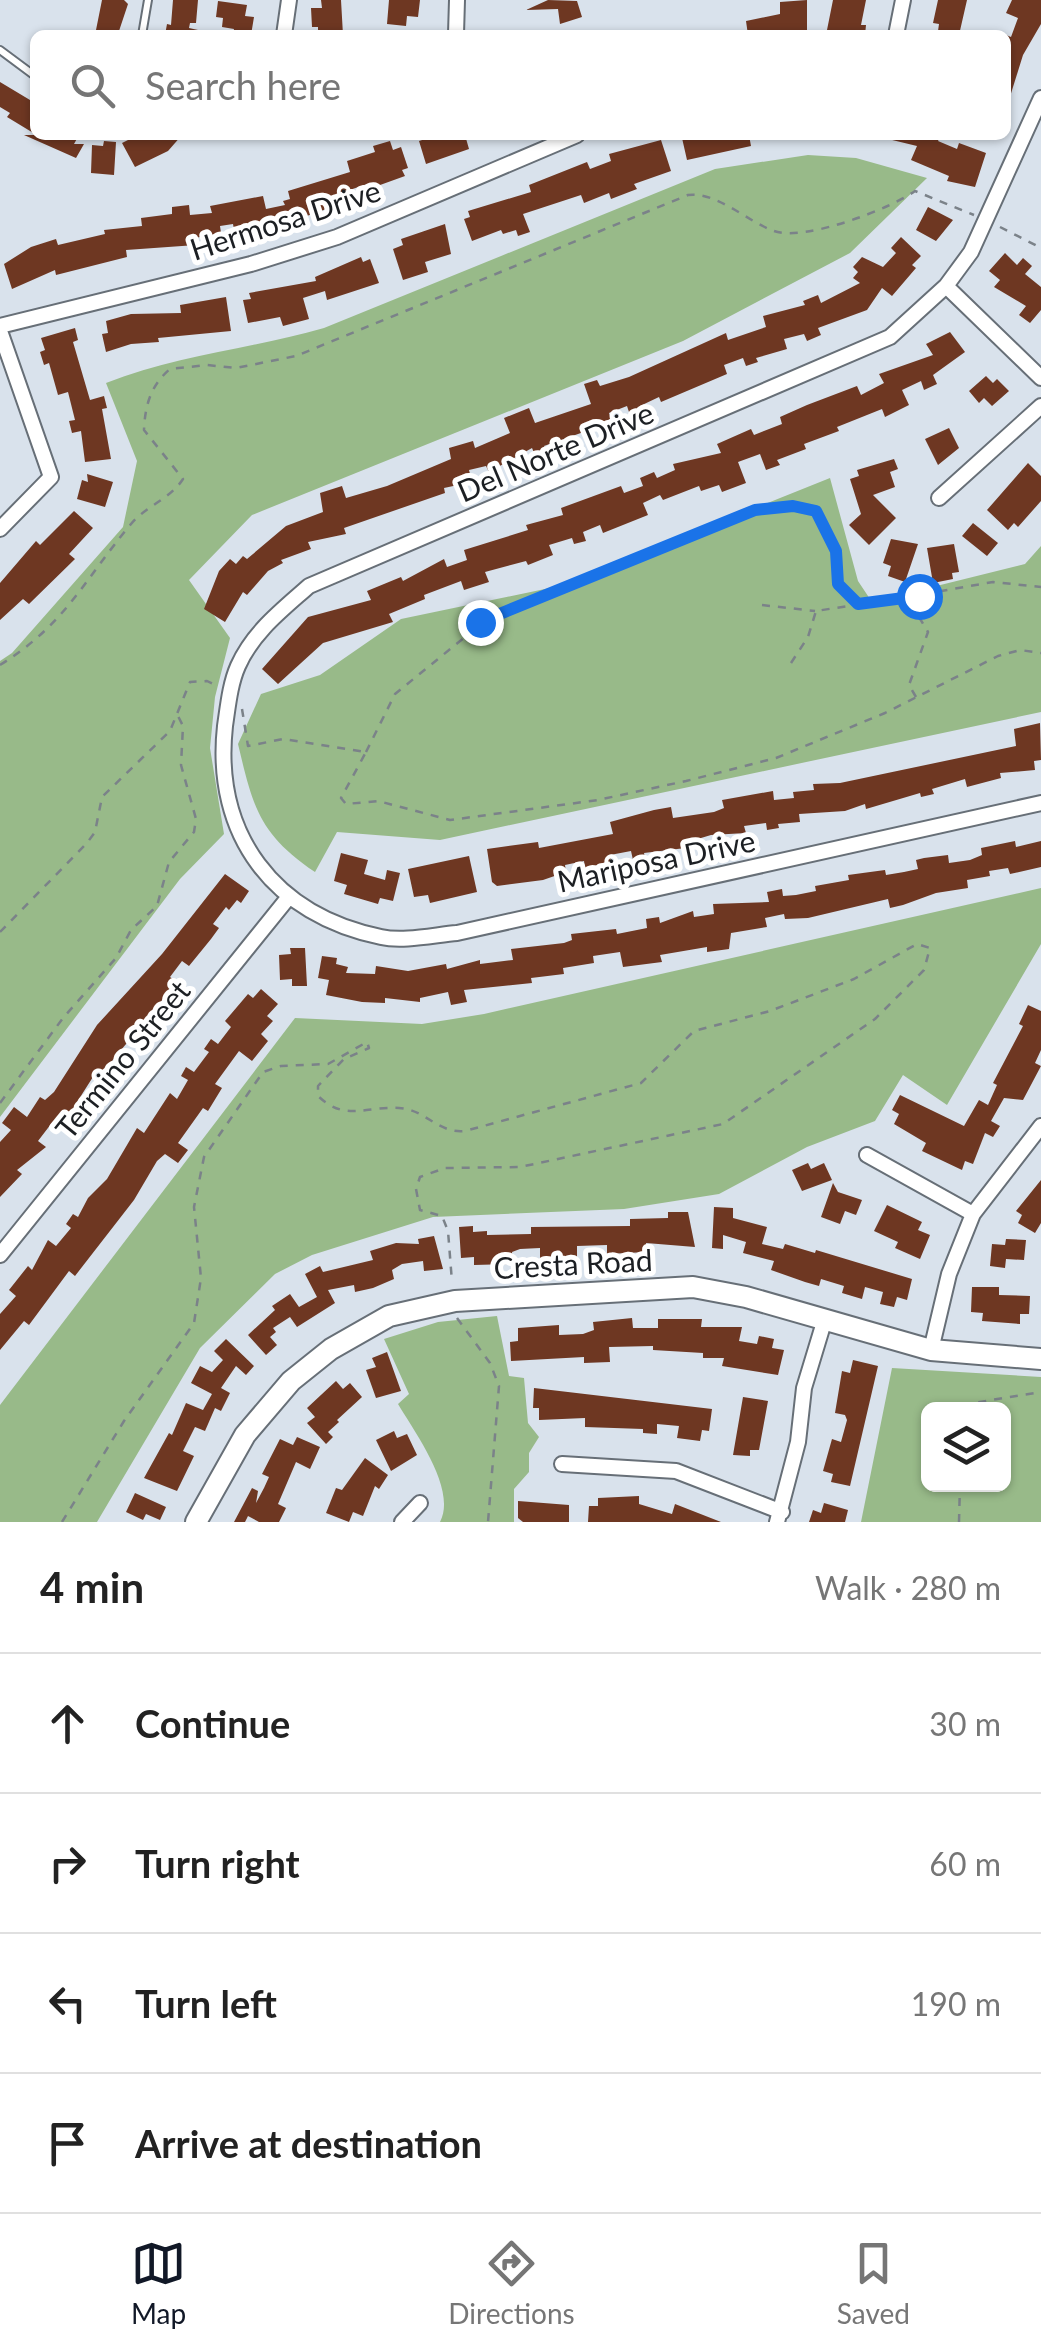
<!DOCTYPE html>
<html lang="en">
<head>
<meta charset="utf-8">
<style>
	:root { --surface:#fff; --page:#f6f6f6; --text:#222; --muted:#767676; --line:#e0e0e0; --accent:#111827 }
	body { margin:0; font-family:Lato,sans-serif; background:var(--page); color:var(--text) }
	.controls { position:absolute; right:30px; bottom:30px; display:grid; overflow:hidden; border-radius:15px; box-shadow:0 2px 8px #0004 }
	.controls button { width:90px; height:90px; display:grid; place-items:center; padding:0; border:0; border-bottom:2px solid var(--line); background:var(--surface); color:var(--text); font:50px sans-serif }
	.stop { position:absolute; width:30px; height:30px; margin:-22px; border:8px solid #1a73e8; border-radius:50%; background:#fff }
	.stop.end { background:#1a73e8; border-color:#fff; box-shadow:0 2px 10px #0008 }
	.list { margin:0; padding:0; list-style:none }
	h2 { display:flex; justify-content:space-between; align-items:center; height:130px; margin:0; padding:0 40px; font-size:42px }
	h2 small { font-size:32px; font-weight:400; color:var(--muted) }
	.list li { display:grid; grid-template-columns:65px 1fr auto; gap:30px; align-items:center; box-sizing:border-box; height:140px; padding:0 40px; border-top:2px solid var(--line) }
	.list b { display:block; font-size:38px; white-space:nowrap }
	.list em { font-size:32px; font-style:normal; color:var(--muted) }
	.icon { flex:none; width:55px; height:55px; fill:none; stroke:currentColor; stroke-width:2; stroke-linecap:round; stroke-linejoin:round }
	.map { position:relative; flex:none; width:1041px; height:1522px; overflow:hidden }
	.search { position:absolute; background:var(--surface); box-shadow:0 2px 8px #0004; left:30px; right:30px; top:30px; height:110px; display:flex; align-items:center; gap:25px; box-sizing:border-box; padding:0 35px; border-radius:15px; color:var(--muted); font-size:38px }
	.sheet { height:690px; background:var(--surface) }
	nav { display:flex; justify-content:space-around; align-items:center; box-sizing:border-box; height:140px; border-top:2px solid var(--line); background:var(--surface); font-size:28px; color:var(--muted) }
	nav a { display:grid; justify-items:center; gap:5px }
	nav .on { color:var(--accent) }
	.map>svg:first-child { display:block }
	.green { fill:#98ba89; fill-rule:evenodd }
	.building { fill:#6e3722 }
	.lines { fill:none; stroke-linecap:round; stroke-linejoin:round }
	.lane-casing { stroke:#676f77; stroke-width:10 }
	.street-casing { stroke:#676f77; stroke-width:18 }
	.secondary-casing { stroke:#676f77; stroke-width:24 }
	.path { stroke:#7b8289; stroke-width:2.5; stroke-dasharray:8 8; stroke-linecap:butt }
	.lane { stroke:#fff; stroke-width:6 }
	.street { stroke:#fff; stroke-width:14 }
	.secondary { stroke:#fff; stroke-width:20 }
	.route { stroke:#1a73e8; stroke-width:12 }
	.labels { text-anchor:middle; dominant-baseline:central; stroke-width:10; stroke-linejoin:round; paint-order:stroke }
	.street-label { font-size:30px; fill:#1c1f23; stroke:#fff }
</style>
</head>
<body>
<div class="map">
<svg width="1041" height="1522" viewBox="0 0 1041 1522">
	<rect width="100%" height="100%" fill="#d9e2ec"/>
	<path class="green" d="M808 155 856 158 927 178 850 253 683 341 252 515 189 580 230 638 215 697 210 748 224 834 180 879 0 1117V661L12 653 123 527 137 461 106 383C177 355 251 349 324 328L715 169Z
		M830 478 858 581 872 602 1025 564 1041 546V712L440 840 337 832 315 872C259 834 253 807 238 744L261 694 320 675 401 619 564 585Z
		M1041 888V944L947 1105 903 1075 875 1121 807 1147 719 1194 624 1209 433 1217 312 1255 275 1274 200 1348 97 1522H0V1405L295 1018 422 1024 484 1014Z
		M497 1316 509 1376 524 1378 528 1423 539 1437 529 1453V1472L514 1489V1522H440C457 1490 416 1434 398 1404L409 1394 384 1339 438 1322Z
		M892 1368 1041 1377V1522H861ZM928 1410H1004V1484H928Z"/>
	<path class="building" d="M102 0H124L128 4 118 34 95 35Z
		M173 0H198L196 23H190L189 28 198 30 197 35H165L167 24 171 25Z
		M321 0H341L343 35H318V27H312L311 8H322Z
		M389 0H420L418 17 407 16 406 26 387 24Z
		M548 0 577 1 582 17 560 24 558 9 526 10Z
		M807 0V35H748L746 21 780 14V2Z
		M833 0H866L861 25H866L865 35H826Z
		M938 0H967L959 35 938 31 939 24 933 23Z
		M1012 0H1041V24L1023 55 1008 103 1006 35 1011 37 1018 18 1006 13Z
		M218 1 247 5 245 16 254 17 251 35 233 34 234 29 222 27 223 18 216 17Z
		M0 82 35 103V134L7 117 10 113 0 107Z
		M24 135H79L74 144H84L76 158Z
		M138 135H182L168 151 135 167 122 143Z
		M438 135H465L469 149 426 164 419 141Z
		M687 135H749L751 146 687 160 682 138Z
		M888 135H941L938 141 957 149 959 143 986 153 975 187 947 181 949 176 911 160 917 146 888 139Z
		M661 140 671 171 634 184 637 189 611 199 609 193 584 203 581 195 523 214 530 232 518 236 516 230 503 234 501 230 472 241 464 219 470 217 468 211 531 192 529 185 587 162 590 169 611 161 609 154Z
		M104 141 116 142 114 175 91 173 92 145 103 146Z
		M390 141 393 150 401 147 408 168 402 170 405 176 369 189 367 184 341 193 344 202 316 213 297 219 295 214 273 221 275 227 235 235 233 224 220 226 221 233 195 238 196 245 126 250 127 257 56 275 55 270 12 289 4 264 31 247 56 239 58 245 105 234 104 230 142 226 141 218 172 214V207L189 205 190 215 212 213 210 206 263 196 266 209 285 205 283 201 290 199 288 191 350 172 347 161 375 152 373 146Z
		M928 207 953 220 936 241 916 230Z
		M445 224 451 254 425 262 428 272 403 280 393 249 403 245 401 239Z
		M901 237 921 256 912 265 916 268 892 296 882 288 867 310 818 328 821 335 807 341 804 334 784 339 787 349 756 358 758 362 746 366 743 358 724 365 727 374 661 402 659 397 640 406 642 411 630 415 627 406 609 413 612 422 544 446 546 450 535 455 532 448 489 472 486 466 469 470 472 482 444 488 445 493 344 528 346 534 308 542 311 549 281 560 283 563 268 571 247 595 243 592 225 622 204 609 219 571 230 559 236 564 243 556 247 559 286 526 323 512 320 493 342 486 346 498 387 486 451 459 449 448 473 441 475 448 510 433 504 418 529 408 535 423 591 404 584 384 597 380 600 386 629 377 726 333 728 340 766 327 763 316 805 305 803 301 818 295 821 303 860 283 853 278 858 272 853 267 862 257 883 267 896 253 891 248Z
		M1005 253 1017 265 1023 258 1032 266 1025 274 1041 287V310L1030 323 1019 315 1026 306 994 287 1000 280 989 271Z
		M361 257 363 262 370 259 379 283 327 300 325 291 303 298 309 319 283 326 280 317 248 323 243 300 251 299 249 293 316 281 315 277Z
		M226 297 231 331 158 338 159 342 131 344 106 352 102 334 108 333 106 321 131 314 181 313 180 305Z
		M75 328 78 340 73 342 90 400 104 396 107 408 102 409 111 459 85 462 81 431 72 433 69 421 75 420 68 392 58 395 49 363 44 365 40 352 45 350 41 338Z
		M950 332 965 352 933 375 937 384 924 390 921 381 902 390 909 405 885 417 882 409 837 427 839 431 804 444 806 449 777 460 780 465 766 470 760 454 738 462 746 483 722 492 719 485 701 491 699 486 663 500 660 495 643 503 648 515 603 533 600 525 583 532 586 541 574 544 572 538 549 545 553 555 528 565 526 561 485 572 489 582 464 590 461 581 424 595 425 599 389 614 393 622 323 643 278 684 262 669 308 617 371 600 367 591 401 577 403 581 444 559 447 567 467 560 464 550 528 530 526 525 563 515 561 508 621 486 624 493 643 486 640 478 654 472 657 478 675 470 673 464 721 453 717 444 751 429 754 435 782 424 780 417 807 405 857 386 861 395 884 383 879 374 933 355 926 344Z
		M986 376 993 383 997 379 1009 391 992 406 984 398 979 403 969 391Z
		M949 428 959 448 938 465 925 439Z
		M894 459 898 469 890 472 895 487 873 495 896 518 869 545 849 525 861 514 850 479 859 476 857 470Z
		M1028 463 1041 476V501L1018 527 1014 523 1008 530 987 510Z
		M87 474 113 482 105 507 77 499 82 480 88 482Z
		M74 511 93 528 69 554 75 559 29 604 23 599 0 620V583L36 541 40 545Z
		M973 523 998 543 987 556 962 536Z
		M891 539 918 544 905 582 888 576 891 566 883 563Z
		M954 544 959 572 952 573 953 579 933 583 927 548Z
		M1040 723 1041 760 1034 761 1035 770 1000 773 1001 778 967 787 965 779 932 789 934 794 921 797 920 793 866 809 865 804 845 811 799 814 800 822 778 824 779 828 767 830 766 823 744 826 746 833 711 835 701 838 702 846 644 853 645 857 633 860 631 851 610 855 611 862 585 868 584 861 565 865 566 872 543 880 497 886 492 882 487 849 538 842 539 848 613 834 610 822 654 810 671 807 673 818 714 812 724 808 722 800 750 795 773 791 774 800 794 798 793 792 814 790 813 784 840 783 1016 746 1014 729Z
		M1015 841 1016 847 1041 841V867L1010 874 1008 868 989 871 990 876 967 880 968 888 936 893 903 905 890 908 888 899 808 918 785 919 784 914 765 918 767 927 731 933 729 949 707 952V947L660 955 662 962 623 967 620 952 593 956 594 963 563 968 564 974 531 978 532 983 464 990 467 1002 451 1005 448 992 420 998V1002L385 998V1003L362 1002 326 995 329 980 318 978 322 956 337 958 336 964 348 967 346 973 375 974 376 966 408 971 446 964 447 969 480 960V964L513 960 511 949 564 943 572 940 571 934 616 929 617 934 647 928 646 919 659 917 660 923 693 911 694 917 714 914 713 904 769 902 767 892 782 889 783 896 796 895 816 891 815 886 849 880 848 875 885 870 886 875 904 872 918 869 916 860 924 858 948 855 949 863 970 860 982 855 981 848Z
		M341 853 368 860 364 874 385 880 387 870 400 873 393 901 380 898 378 904 344 894 347 885 334 881Z
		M469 856 477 892 430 903 428 895 414 897 408 869Z
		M225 874 249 891 241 903 237 900 229 910 226 907 213 924 219 928 211 939 189 966 182 961 170 977 177 982 103 1072 98 1069 65 1121 58 1117 51 1124 38 1141 46 1147 17 1170 22 1174 0 1197V1142L11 1130 2 1123 14 1107 27 1117 40 1097 45 1100 54 1092 97 1025 162 954Z
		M290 948H305L307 986H292V979L280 980 279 955 291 954Z
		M261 989 278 1004 267 1016 273 1021 261 1034 268 1041 252 1061 239 1051 215 1084 222 1088 208 1111 203 1108 178 1143 188 1150 178 1163 165 1154 157 1161 134 1200 75 1276 69 1271 29 1325 24 1321 0 1350V1314L16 1296 9 1290 28 1266 32 1270 48 1240 56 1246 71 1228 66 1224 73 1214 78 1217 88 1198 107 1179 137 1128 144 1133 170 1093 177 1099 188 1080 181 1076 186 1067 194 1072 209 1052 204 1049 211 1039 218 1044 231 1027 225 1021 231 1014 248 994 253 998Z
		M1028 1005 1041 1011V1050L1035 1063 1041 1066 1023 1100 1004 1098 991 1121 1000 1126 993 1137 985 1133 973 1164 965 1161 962 1170 922 1151 926 1143 894 1124 899 1114 892 1110 900 1095 964 1126 979 1100 988 1105 997 1085 993 1083 1023 1026 1019 1024Z
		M808 1163 811 1169 824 1163 832 1180 802 1191 792 1170Z
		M1041 1180V1223L1035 1233 1018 1223 1022 1215 1016 1211Z
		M833 1183 838 1192 862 1200 856 1215 845 1211 840 1224 821 1217Z
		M887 1205 922 1222 918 1230 930 1235 920 1259 895 1248 898 1242 874 1231Z
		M714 1207 733 1208V1218L767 1227 762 1244 783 1249 785 1244 815 1253 816 1250 912 1279 907 1300 897 1297 894 1307 880 1304 883 1292 865 1287 862 1299 842 1293 844 1286 821 1279 819 1286 805 1282 771 1270 774 1261 743 1253 746 1242 723 1235V1249L712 1248Z
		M668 1212H688L695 1247 646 1243 647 1252 607 1254V1245L577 1246V1257L540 1260V1248L520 1249 512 1252 513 1264 474 1265V1257L461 1258 459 1227 473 1226V1232L487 1231V1235L531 1234V1227L630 1226V1219L668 1218Z
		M434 1236 443 1269 424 1271 423 1261 402 1264 392 1270 394 1279 373 1288 355 1292 354 1285 328 1290 335 1303 297 1327 290 1317 273 1328 276 1332 270 1337 277 1345 266 1355 248 1335 275 1310 272 1306 290 1294 299 1307 317 1297 305 1274 320 1266 323 1272 373 1260 370 1251 396 1243 419 1244 418 1239Z
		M1006 1239 1026 1240 1024 1260 1006 1259 1005 1268 990 1266 992 1244 1005 1245Z
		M972 1287H999V1295L1030 1296 1029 1314H1020V1324L982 1321 983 1313 971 1312Z
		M632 1318 633 1328H658V1319H702L701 1327H742L739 1341 757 1344 759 1336 774 1339 772 1348 784 1350 778 1375 722 1366 724 1358H703V1353L653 1350V1346L609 1347 610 1362 584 1363V1357L511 1361 510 1342 518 1341V1328L559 1325V1335L583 1334 594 1330 593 1322Z
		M226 1339 254 1366 246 1375 236 1366 221 1388 230 1393 221 1411 215 1408 205 1431 195 1427 183 1451 194 1456 177 1491 144 1478 169 1433 172 1435 186 1403 203 1410 212 1394 191 1383 200 1366 212 1372 223 1360 214 1351Z
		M387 1352 401 1391 376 1398 366 1370 376 1367 372 1358Z
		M853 1360 878 1366 850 1486 831 1482 833 1474 823 1471 832 1439 841 1442 847 1420 845 1415 835 1413 842 1371 850 1373Z
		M336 1381 343 1389 350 1383 362 1397 337 1420 339 1422 328 1432 333 1437 326 1444 307 1423 315 1417 307 1408Z
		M534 1388 712 1409 709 1431 702 1430 700 1441 677 1438 679 1426 657 1424V1434L643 1433V1429L585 1427V1418L539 1420V1408H533Z
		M743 1397 768 1401 759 1450H750V1456L733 1455Z
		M394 1431 397 1438 407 1434 417 1455 391 1471 376 1440Z
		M297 1437 320 1447 310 1469 296 1462 278 1504 286 1508 279 1522H259L248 1516 245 1522H234L252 1488 258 1491 256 1503 264 1488 269 1477 262 1474 280 1439 293 1445Z
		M365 1458 388 1475 379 1489 375 1486 363 1516 353 1512 349 1522 326 1513 336 1488 342 1490Z
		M135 1493 166 1507 160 1520 146 1514 143 1520 126 1512Z
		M639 1496V1504L672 1514 675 1504 721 1522H588L589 1506H598V1498Z
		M518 1501 569 1505V1522H523L518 1518Z
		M824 1503 848 1510 845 1522H809L813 1510 821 1513Z"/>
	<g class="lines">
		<g class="lane-casing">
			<path id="lane" d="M142 35 148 0
				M0 50 35 76"/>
		</g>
		<g class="street-casing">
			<path id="street" d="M456 34 457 0
				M284 35 289 0
				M896 35 903 0
				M1041 98 971 252 946 286 890 337 309 586C282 610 253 632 238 666 230 684 228 706 225 726 213 835 274 915 381 937 403 942 434 935 457 933L1041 803
				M946 286 1041 378
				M0 326 251 264 337 237 577 135
				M0 331 51 477 0 529
				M939 498 1041 406
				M867 1155 973 1214
				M0 1255 288 898
				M931 1350 949 1274 973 1214 1041 1126
				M562 1464 676 1471 782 1512
				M402 1522 420 1503
				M777 1522 798 1442 804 1388 824 1322"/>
		</g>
		<g class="secondary-casing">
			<path id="secondary" d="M196 1522 245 1435 291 1381 331 1349 389 1316 455 1301 693 1287 746 1297 931 1350 1041 1359"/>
		</g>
		<path class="path" d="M1000 227 1041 248
			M762 605 815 611
			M791 663 808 637 816 611 906 597
			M0 665C66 624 84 580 131 524 146 506 170 499 183 479L144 430C145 405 151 385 170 369L207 365 236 368 296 356 688 195C716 191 748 222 774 231 804 242 890 209 915 191L974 215
			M916 697 909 685 928 632 907 597 993 582 1041 587
			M242 709 248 746 283 739 366 752 341 798 346 804 378 801 450 820 598 800 686 781 776 758 885 713 998 656 1020 650 1041 653
			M366 752 395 694 492 615 763 507 816 511 836 551 838 584 858 604
			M0 932 87 843 95 832 102 797 170 731 190 682 207 681 219 687
			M0 1103 63 1018 116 958 131 930 157 906 169 862 194 832 196 819 181 765 183 726 178 716
			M457 1318 490 1363 499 1386 488 1522
			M965 1410 973 1403 1041 1392
			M62 1522 124 1421 194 1323 201 1278 194 1207 204 1157 263 1072 281 1066 328 1064 367 1042 369 1048 344 1059 318 1086V1096C345 1122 366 1106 399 1108 425 1109 438 1134 465 1131L641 1083 694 1031 770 1011 854 979 917 944 930 948 924 970 875 1019 723 1124 520 1167 445 1168 420 1177 416 1189 420 1210 442 1216 448 1231 452 1282
			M959 1522 960 1484"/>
		<use href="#lane" class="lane"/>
		<use href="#street" class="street"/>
		<use href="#secondary" class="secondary"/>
	</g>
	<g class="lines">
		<path class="route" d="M480 622 755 510 793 506 816 511 836 551 838 584 858 604 919 596"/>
	</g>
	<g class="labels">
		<g class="street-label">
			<text transform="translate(285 219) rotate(-18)">Hermosa Drive</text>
			<text transform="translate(555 451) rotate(-23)">Del Norte Drive</text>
			<text transform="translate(656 860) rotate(-12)">Mariposa Drive</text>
			<text transform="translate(122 1059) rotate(-51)">Termino Street</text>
			<text transform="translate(573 1263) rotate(-3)">Cresta Road</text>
		</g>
	</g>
</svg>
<div class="controls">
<button><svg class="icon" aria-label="layers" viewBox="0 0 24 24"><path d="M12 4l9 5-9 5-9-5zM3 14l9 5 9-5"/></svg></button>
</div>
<div class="stop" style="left:919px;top:596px"></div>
<div class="stop end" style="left:480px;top:622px"></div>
<div class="search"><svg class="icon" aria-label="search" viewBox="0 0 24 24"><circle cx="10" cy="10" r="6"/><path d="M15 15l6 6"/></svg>Search here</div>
</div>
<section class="sheet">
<h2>4 min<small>Walk · 280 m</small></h2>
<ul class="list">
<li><svg class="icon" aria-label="ahead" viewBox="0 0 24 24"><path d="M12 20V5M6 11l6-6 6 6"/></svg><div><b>Continue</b></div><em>30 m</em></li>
<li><svg class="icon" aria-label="right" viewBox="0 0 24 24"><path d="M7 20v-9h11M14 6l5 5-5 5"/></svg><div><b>Turn right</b></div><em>60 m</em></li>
<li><svg class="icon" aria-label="left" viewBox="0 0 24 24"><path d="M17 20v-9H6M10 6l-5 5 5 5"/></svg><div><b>Turn left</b></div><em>190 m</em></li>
<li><svg class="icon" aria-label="arrive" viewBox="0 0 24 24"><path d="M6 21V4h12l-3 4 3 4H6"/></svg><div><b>Arrive at destination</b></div></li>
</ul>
</section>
<nav>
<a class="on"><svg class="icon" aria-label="map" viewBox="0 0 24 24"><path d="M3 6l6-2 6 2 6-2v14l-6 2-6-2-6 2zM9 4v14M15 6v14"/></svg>Map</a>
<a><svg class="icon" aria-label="directions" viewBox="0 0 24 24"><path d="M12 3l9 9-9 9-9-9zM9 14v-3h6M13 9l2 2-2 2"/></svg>Directions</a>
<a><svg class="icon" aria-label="saved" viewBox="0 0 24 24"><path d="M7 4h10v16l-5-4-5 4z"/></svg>Saved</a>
</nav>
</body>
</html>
